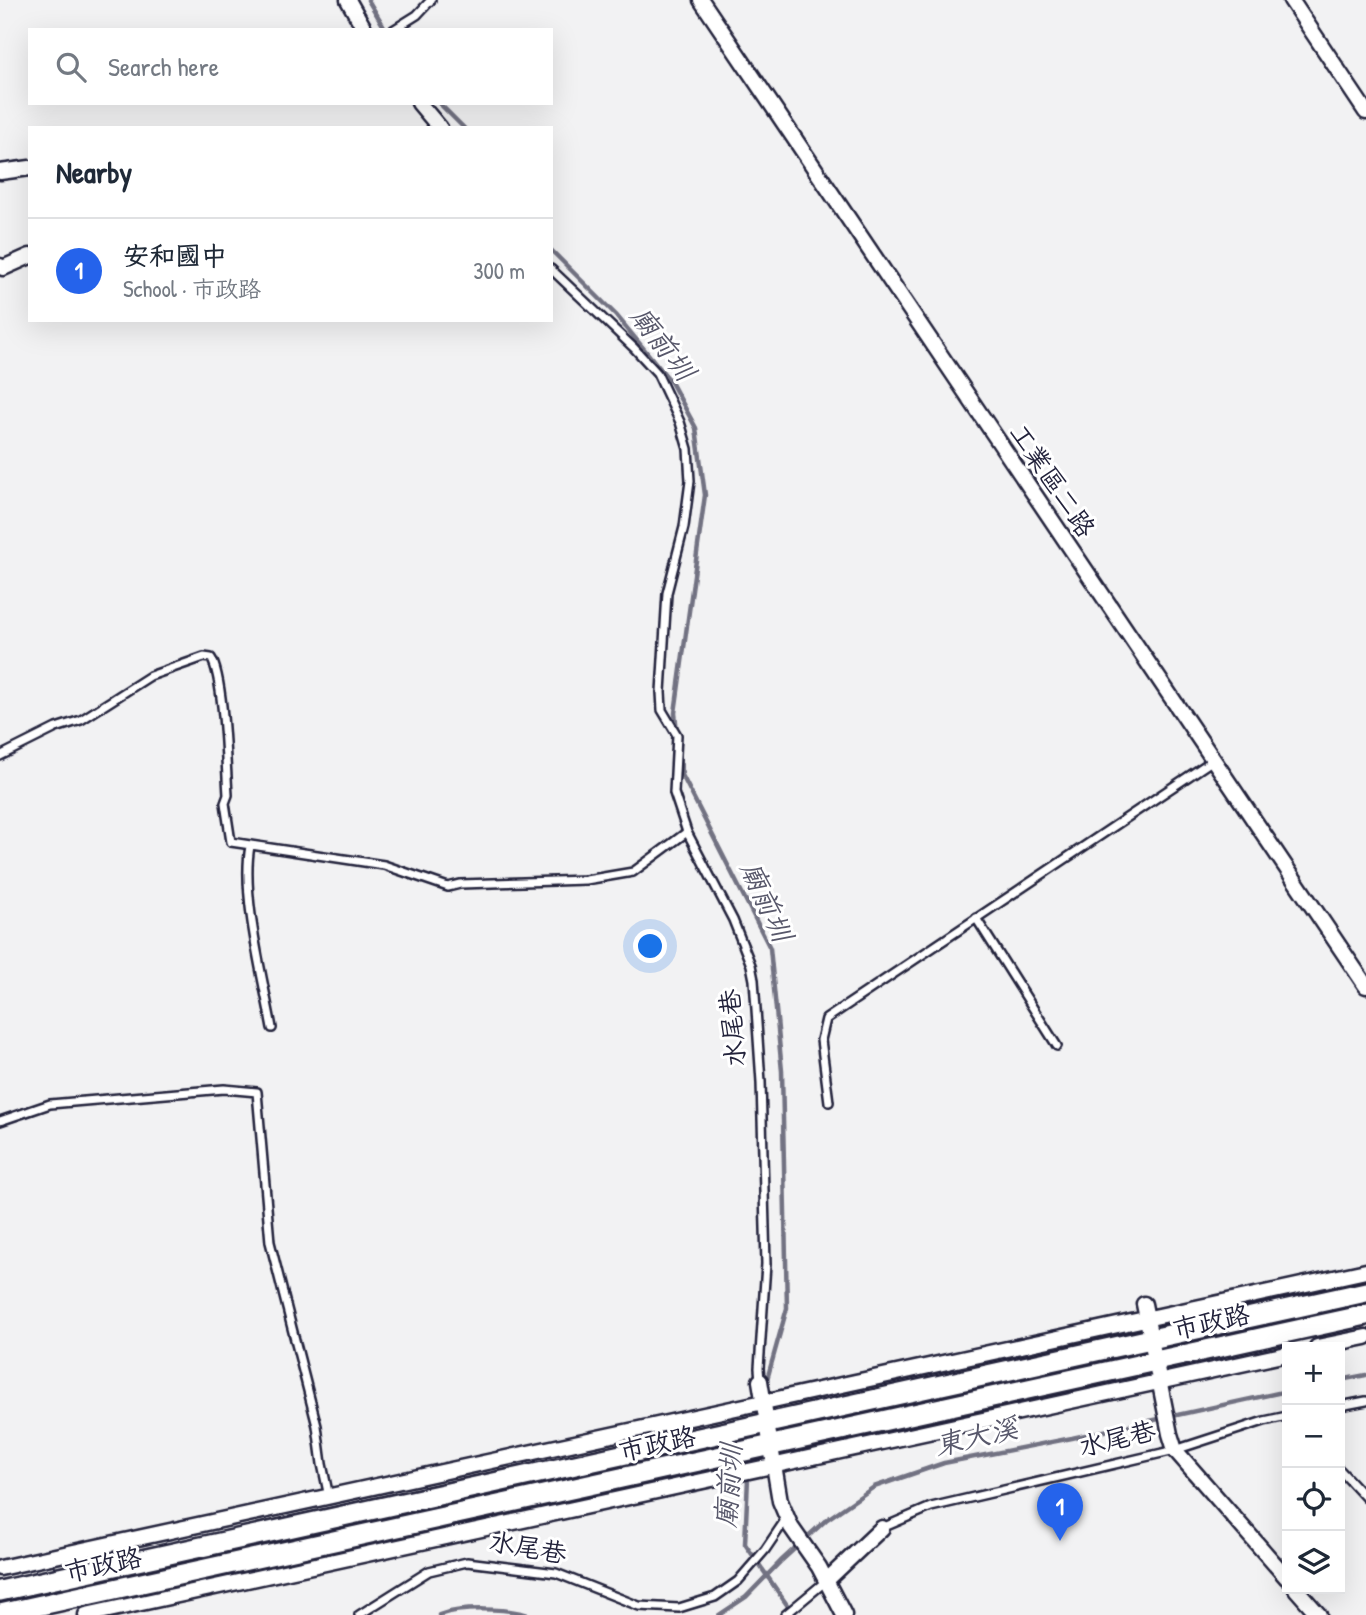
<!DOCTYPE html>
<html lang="en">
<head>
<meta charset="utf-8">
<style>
	:root { --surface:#fff; --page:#f6f6f7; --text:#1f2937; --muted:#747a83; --line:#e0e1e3; --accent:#2563eb }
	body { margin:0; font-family:"Patrick Hand","LXGW WenKai TC",sans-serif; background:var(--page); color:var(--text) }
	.controls { position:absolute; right:21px; bottom:21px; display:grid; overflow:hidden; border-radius:0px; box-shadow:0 7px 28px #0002 }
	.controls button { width:63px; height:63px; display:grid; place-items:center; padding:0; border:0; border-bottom:2px solid var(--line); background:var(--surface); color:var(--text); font:35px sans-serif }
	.you { position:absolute; left:651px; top:947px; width:24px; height:24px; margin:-18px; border:5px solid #fff; border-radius:50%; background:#1a73e8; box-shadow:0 0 0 10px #1a73e833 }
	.badge { display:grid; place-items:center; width:46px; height:46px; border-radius:50%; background:var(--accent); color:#fff; font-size:23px; font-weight:700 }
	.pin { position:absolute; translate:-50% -58px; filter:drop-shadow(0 2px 4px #0008) }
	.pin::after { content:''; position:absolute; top:37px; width:24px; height:21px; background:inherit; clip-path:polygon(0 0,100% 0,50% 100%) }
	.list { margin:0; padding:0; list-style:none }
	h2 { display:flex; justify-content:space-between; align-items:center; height:91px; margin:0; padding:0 28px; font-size:30px }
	h2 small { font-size:23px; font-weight:400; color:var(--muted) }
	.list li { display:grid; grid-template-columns:46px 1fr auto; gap:21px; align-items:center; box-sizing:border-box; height:105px; padding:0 28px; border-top:2px solid var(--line) }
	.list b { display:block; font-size:26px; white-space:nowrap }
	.list p { margin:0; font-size:23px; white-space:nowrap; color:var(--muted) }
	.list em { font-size:23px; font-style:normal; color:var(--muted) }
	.icon { flex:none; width:38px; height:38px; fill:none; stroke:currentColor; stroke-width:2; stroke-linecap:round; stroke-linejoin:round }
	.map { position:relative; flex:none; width:1366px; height:1615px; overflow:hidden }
	.search { position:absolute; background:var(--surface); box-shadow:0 7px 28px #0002; left:28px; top:28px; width:525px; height:77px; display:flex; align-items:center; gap:18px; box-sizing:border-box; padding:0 24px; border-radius:0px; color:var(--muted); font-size:26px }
	.panel { position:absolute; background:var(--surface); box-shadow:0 7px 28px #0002; left:28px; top:126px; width:525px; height:196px; border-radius:0px }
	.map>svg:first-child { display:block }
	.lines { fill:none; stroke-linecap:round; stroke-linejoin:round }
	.stream { stroke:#727282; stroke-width:4.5 }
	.lane-casing { stroke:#22223b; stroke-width:12 }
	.street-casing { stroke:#22223b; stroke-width:19 }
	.secondary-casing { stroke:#22223b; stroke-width:24 }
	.lane { stroke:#fff; stroke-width:7 }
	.street { stroke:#fff; stroke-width:14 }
	.secondary { stroke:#fff; stroke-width:19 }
	.labels { text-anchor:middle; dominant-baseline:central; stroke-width:6; stroke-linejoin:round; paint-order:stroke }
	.street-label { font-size:26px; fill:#22223b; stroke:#fff }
	.water-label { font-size:28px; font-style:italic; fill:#58586b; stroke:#fff }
</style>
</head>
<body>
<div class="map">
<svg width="1366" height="1615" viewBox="0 0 1366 1615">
	<rect width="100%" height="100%" fill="#f2f2f3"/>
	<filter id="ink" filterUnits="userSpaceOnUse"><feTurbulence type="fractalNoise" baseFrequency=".0143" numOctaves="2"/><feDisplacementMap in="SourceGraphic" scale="14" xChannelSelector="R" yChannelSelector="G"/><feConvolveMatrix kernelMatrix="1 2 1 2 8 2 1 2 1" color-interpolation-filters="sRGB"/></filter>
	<g filter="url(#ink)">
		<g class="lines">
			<path class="stream" d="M368 0 386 30
				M439 103 464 128
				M551 250 616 315 671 382 696 428 705 495 675 713 677 732
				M679 751 682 775 770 948 782 1071 787 1308 766 1383
				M1340 1380 1366 1375
				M749 1456 745 1544 794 1615
				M439 1615C461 1607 506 1608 528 1615
				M719 1615 746 1597 781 1561 826 1520 874 1487 944 1463 1072 1438 1287 1391"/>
			<g class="lane-casing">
				<path id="lane" d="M393 30 417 15 431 0
					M551 269 634 348 657 373 680 422 688 449 690 481 684 527 667 593 661 692 662 710 677 735 674 793 687 832 733 920 751 965 754 980 761 1082 766 1264 759 1368 760 1381
					M0 756 56 728 81 720 150 676 204 657 211 658C224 677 226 767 228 795L225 803 231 842 384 865 448 887 460 884 586 880 633 872 687 832
					M250 846C241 896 263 977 272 1028
					M976 918 1057 1046
					M829 1102 821 1040 826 1019 1213 760
					M0 1121 50 1104 224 1089 257 1092 270 1242 317 1426 322 1464 329 1497
					M1340 1406 1366 1401
					M1340 1470 1366 1498
					M882 1528 931 1507 1175 1450 1264 1421 1287 1416
					M359 1615 429 1571 467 1562 556 1573 639 1606 679 1608 715 1597 738 1581 765 1550 786 1519
					M785 1615 826 1581"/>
			</g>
			<g class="street-casing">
				<path id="street" d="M348 0 365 30
					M701 0 1366 986
					M1291 0 1366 112
					M419 103 440 128
					M0 172 30 168
					M0 266 3 268 30 256
					M1144 1304 1170 1434 1175 1450 1287 1578
					M1317 1347 1366 1337
					M760 1381 780 1501 791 1527 819 1567 844 1615
					M0 1568 1366 1271
					M826 1581 882 1528
					M1296 1589 1319 1615
					M86 1615 1287 1354"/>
			</g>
			<g class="secondary-casing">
				<path id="secondary" d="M0 1591 1366 1292
					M0 1614 1366 1315"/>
			</g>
			<use href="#lane" class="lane"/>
			<use href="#street" class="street"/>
			<use href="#secondary" class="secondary"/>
		</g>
	</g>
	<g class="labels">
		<g class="street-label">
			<text transform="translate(1053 480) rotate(56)">工業區二路</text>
			<text transform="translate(732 1028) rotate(-95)">水尾巷</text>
			<text transform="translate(1211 1321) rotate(-12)">市政路</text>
			<text transform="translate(1117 1438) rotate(-13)">水尾巷</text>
			<text transform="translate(657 1443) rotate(-12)">市政路</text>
			<text transform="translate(528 1547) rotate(10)">水尾巷</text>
			<text transform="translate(103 1564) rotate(-12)">市政路</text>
		</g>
		<g class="water-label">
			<text transform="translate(663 343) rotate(52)">廟前圳</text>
			<text transform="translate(767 901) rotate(65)">廟前圳</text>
			<text transform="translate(976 1436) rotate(-13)">東大溪</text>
			<text transform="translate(728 1486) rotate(-86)">廟前圳</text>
		</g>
	</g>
</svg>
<div class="controls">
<button>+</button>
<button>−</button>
<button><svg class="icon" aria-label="locate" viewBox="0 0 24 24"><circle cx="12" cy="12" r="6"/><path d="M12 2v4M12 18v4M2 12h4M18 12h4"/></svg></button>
<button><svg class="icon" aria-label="layers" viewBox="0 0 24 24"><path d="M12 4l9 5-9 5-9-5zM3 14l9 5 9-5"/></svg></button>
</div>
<div class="you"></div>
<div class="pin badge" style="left:1060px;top:1541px">1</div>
<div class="search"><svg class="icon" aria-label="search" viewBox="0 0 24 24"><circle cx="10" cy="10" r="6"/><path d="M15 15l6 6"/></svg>Search here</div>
<section class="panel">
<h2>Nearby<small></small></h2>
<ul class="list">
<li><span class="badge">1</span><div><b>安和國中</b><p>School · 市政路</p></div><em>300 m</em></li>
</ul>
</section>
</div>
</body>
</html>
